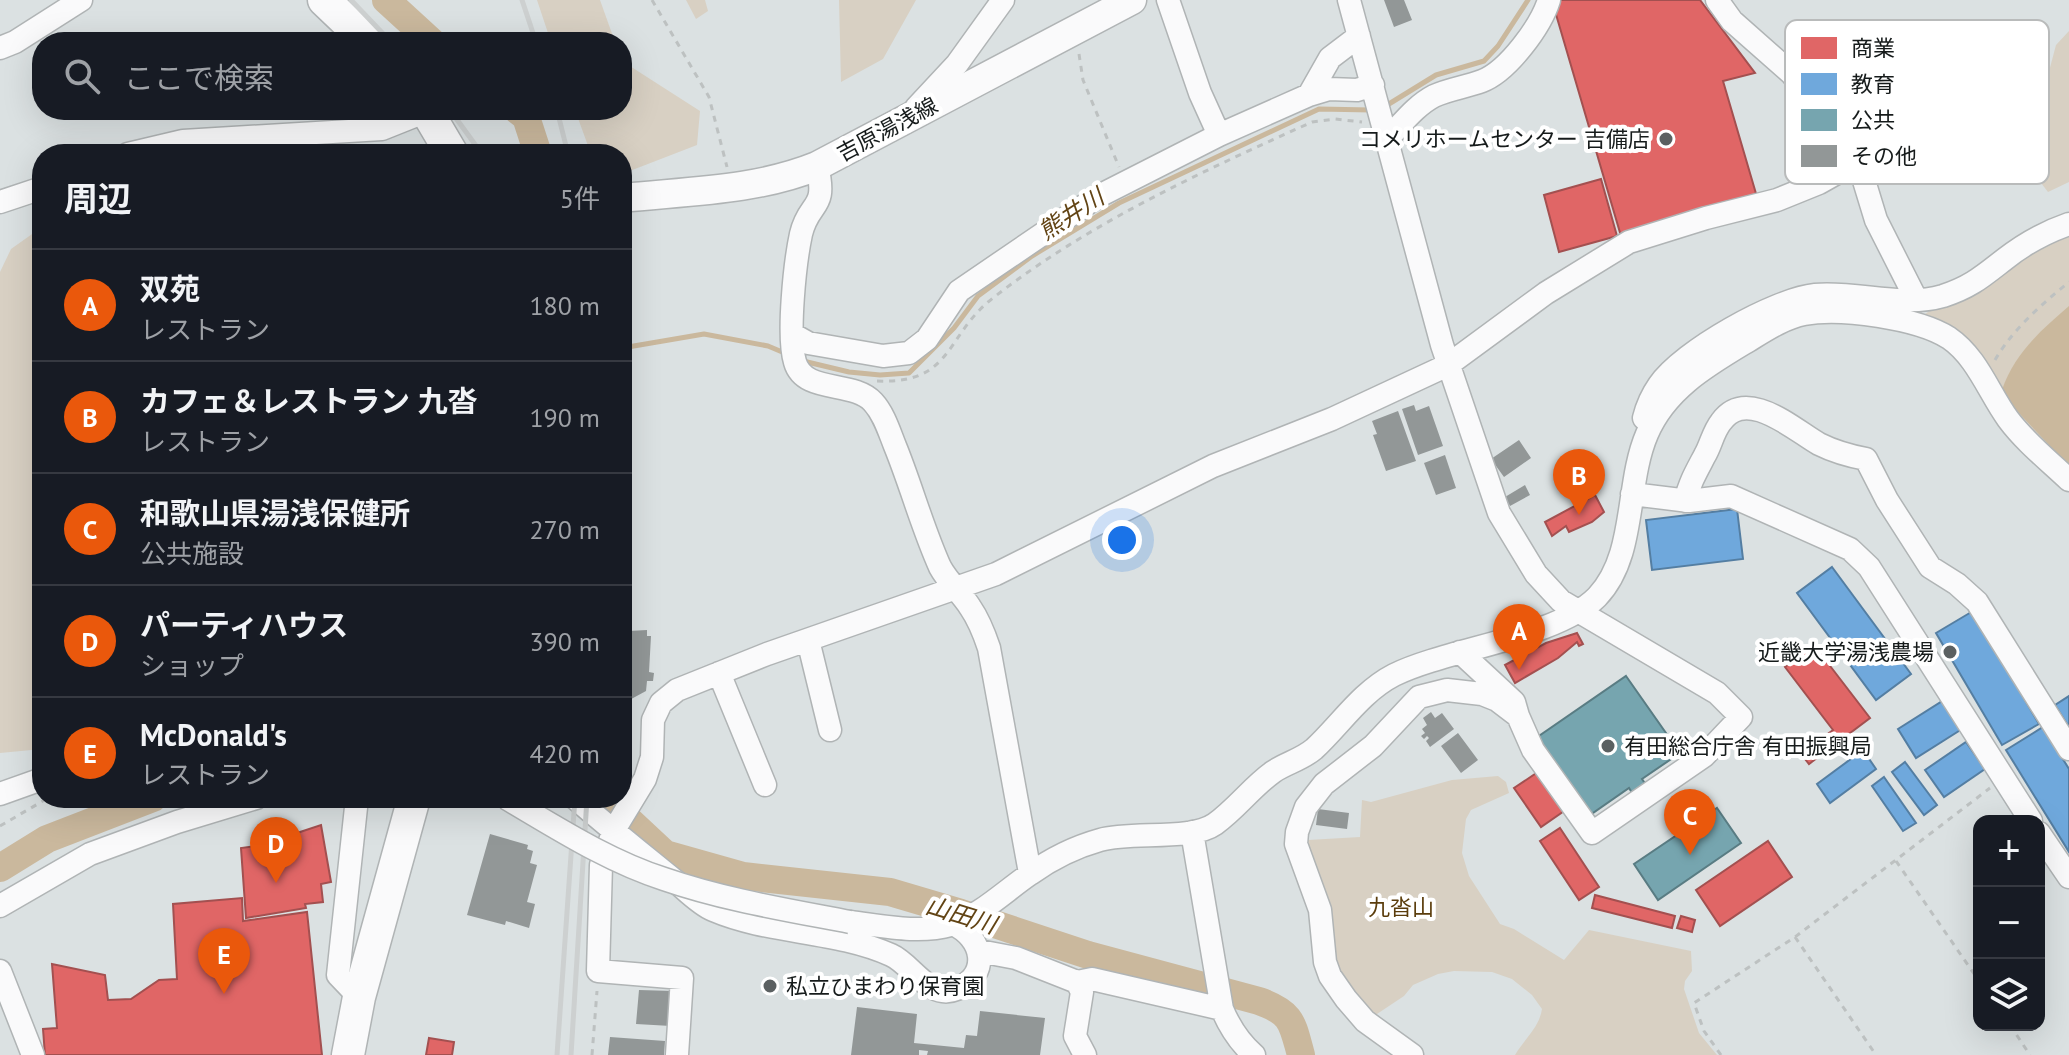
<!DOCTYPE html>
<html lang="ja">
<head>
<meta charset="utf-8">
<style>
	:root { --surface:#171b24; --page:#242831; --text:#f1f3f6; --muted:#9ea1a6; --line:#363941; --accent:#ea580c }
	body { margin:0; font-family:"PT Sans","Noto Sans JP",sans-serif; background:var(--page); color:var(--text) }
	.controls { position:absolute; right:24px; bottom:24px; display:grid; overflow:hidden; border-radius:16px; box-shadow:0 8px 32px #0002 }
	.controls button { width:72px; height:72px; display:grid; place-items:center; padding:0; border:0; border-bottom:2px solid var(--line); background:var(--surface); color:var(--text); font:40px sans-serif }
	.you { position:absolute; left:1122px; top:540px; width:28px; height:28px; margin:-20px; border:6px solid #fff; border-radius:50%; background:#1a73e8; box-shadow:0 0 0 12px #1a73e833 }
	.badge { display:grid; place-items:center; width:52px; height:52px; border-radius:50%; background:var(--accent); color:#fff; font-size:26px; font-weight:700 }
	.pin { position:absolute; translate:-50% -66px; filter:drop-shadow(0 2px 4px #0008) }
	.pin::after { content:''; position:absolute; top:42px; width:28px; height:24px; background:inherit; clip-path:polygon(0 0,100% 0,50% 100%) }
	.list { margin:0; padding:0; list-style:none }
	h2 { display:flex; justify-content:space-between; align-items:center; height:104px; margin:0; padding:0 32px; font-size:34px }
	h2 small { font-size:26px; font-weight:400; color:var(--muted) }
	.list li { display:grid; grid-template-columns:52px 1fr auto; gap:24px; align-items:center; box-sizing:border-box; height:112px; padding:0 32px; border-top:2px solid var(--line) }
	.list b { display:block; font-size:30px; white-space:nowrap }
	.list p { margin:0; font-size:26px; white-space:nowrap; color:var(--muted) }
	.list em { font-size:26px; font-style:normal; color:var(--muted) }
	.icon { flex:none; width:44px; height:44px; fill:none; stroke:currentColor; stroke-width:2; stroke-linecap:round; stroke-linejoin:round }
	.map { position:relative; flex:none; width:2069px; height:1055px; overflow:hidden }
	.search { position:absolute; background:var(--surface); box-shadow:0 8px 32px #0002; left:32px; top:32px; width:600px; height:88px; display:flex; align-items:center; gap:20px; box-sizing:border-box; padding:0 28px; border-radius:32px; color:var(--muted); font-size:30px }
	.panel { position:absolute; background:var(--surface); box-shadow:0 8px 32px #0002; left:32px; top:144px; width:600px; height:664px; border-radius:32px }
	.map>svg:first-child { display:block }
	.green { fill:#d8d0c3 }
	.water { fill:#cab89d }
	.shops { fill:#e06666; stroke:#a35050; stroke-width:2 }
	.schools { fill:#6fa8dc; stroke:#547ea2; stroke-width:2 }
	.public { fill:#76a5af; stroke:#597c83; stroke-width:2 }
	.lines { fill:none; stroke-linecap:round; stroke-linejoin:round }
	.stream { stroke:#cab89d; stroke-width:5 }
	.river { stroke:#cab89d; stroke-width:28 }
	.building { fill:#929797 }
	.minor-casing { stroke:#b0b4b5; stroke-width:25 }
	.major-casing { stroke:#b0b4b5; stroke-width:31 }
	.highway-casing { stroke:#b0b4b5; stroke-width:35 }
	.path { stroke:#bdc1c1; stroke-width:3; stroke-dasharray:6 6; stroke-linecap:butt }
	.minor { stroke:#fafafb; stroke-width:22 }
	.major { stroke:#fafafb; stroke-width:28 }
	.highway { stroke:#fafafb; stroke-width:32 }
	.rail { stroke:#cdd0d0; stroke-width:5 }
	.minor-bridge-casing { stroke:#b0b4b5; stroke-width:25; stroke-linecap:butt }
	.minor-bridge { stroke:#fafafb; stroke-width:22 }
	.poi-dot { fill:#5b6061; stroke:#fff; stroke-width:3 }
	.labels { text-anchor:middle; dominant-baseline:central; stroke-width:8; stroke-linejoin:round; paint-order:stroke }
	.street-label { font-size:22px; fill:#161b1b; stroke:#fff }
	.poi-label { font-size:22px; fill:#161b1b; stroke:#fff; text-anchor:end }
	.park-label { font-size:22px; fill:#5b3d0c; stroke:#fff }
	.water-label { font-size:24px; font-style:italic; fill:#624415; stroke:#fff }
	.key { fill:#fff; stroke:#b9bbbb; stroke-width:2 }
	.key-label { font-size:22px; fill:#161b1b }
</style>
</head>
<body>
<div class="map">
<svg width="2069" height="1055" viewBox="0 0 2069 1055">
	<rect width="100%" height="100%" fill="#dbe1e2"/>
	<path class="green" d="M537 0H600L615 42H551Z
		M686 0H705L708 11 696 19Z
		M839 0H916L883 59 841 82Z
		M2069 31V182L2048 192 2025 162 2056 45Z
		M622 61 700 111 697 145 622 174V154H591L575 110H622Z
		M2069 224V480L1973 364 1912 322Z
		M42 227V749L0 753V272L11 249Z
		M1498 776 1506 782 1509 793 1471 810 1466 819 1462 853 1469 876 1500 924 1514 929 1564 960 1589 930 1691 951 1692 971 1685 981 1684 989 1699 1033 1717 1055H1515C1525 1038 1539 1028 1542 1009L1532 995 1512 979 1492 972 1454 971 1438 974 1413 985 1404 996 1371 1018 1338 976 1303 851 1308 840 1360 837 1362 800 1371 802 1452 780Z"/>
	<path class="water" d="M2069 306V466L2015 409 2002 390C2014 354 2041 330 2069 306Z"/>
	<path class="shops" d="M1556 0H1700L1755 73 1723 81 1757 197 1621 236 1555 11Z
		M1601 179 1617 236 1559 252 1544 195Z
		M1595 495 1604 512 1592 522 1569 532 1566 526 1552 536 1545 522Z
		M1577 633 1583 644 1579 646 1577 642 1558 658 1515 683 1505 665 1546 643Z
		M1814 645 1870 718 1809 764 1801 754 1833 730 1785 667Z
		M1541 770 1567 809 1541 827 1514 788Z
		M321 825 331 882 321 884 323 902 305 904 306 908 246 918 241 848 277 843 276 840Z
		M1560 828 1599 887 1579 900 1540 841Z
		M1768 841 1792 877 1720 926 1696 890Z
		M1595 895 1675 916 1672 928 1592 908Z
		M242 898 243 921 307 912 322 1055H45L43 1029 57 1028 52 964 105 975 108 1000 131 999 159 980 177 979 173 904Z
		M1681 916 1695 920 1692 932 1677 928Z
		M429 1038 454 1042 452 1055H426Z"/>
	<path class="schools" d="M1737 509 1743 559 1652 570 1646 520Z
		M1832 567 1911 674 1876 700 1797 593Z
		M1973 611 2039 724 2002 745 1936 633Z
		M2069 696V727L2055 705Z
		M1944 700 1962 729 1916 758 1898 729Z
		M2043 727 2069 769V852L2006 750Z
		M1966 742 1985 769 1944 797 1925 770Z
		M1863 750 1876 769 1830 803 1817 784Z
		M1905 762 1937 805 1924 815 1892 772Z
		M1884 777 1916 823 1903 831 1872 786Z"/>
	<path class="public" d="M1626 676 1680 753 1642 779 1649 789 1636 799 1629 788 1590 815 1536 738Z
		M1717 808 1741 843 1658 900 1634 864Z"/>
	<g class="lines">
		<path class="stream" d="M1384 107 1436 75 1484 61 1498 46 1528 0
			M622 348 704 334 768 346 787 354
			M803 361 849 372 880 375 909 373 954 328 978 296 1032 256 1119 203 1319 109 1371 110"/>
		<path class="river" d="M386 0 432 42
			M517 110 526 117 538 154
			M605 798 665 854 743 876 890 892 961 913 1088 955 1259 1001C1293 1013 1292 1023 1301 1055
			M0 868 47 839 153 798"/>
	</g>
	<path class="building" d="M1384 0H1404L1412 20 1394 27Z
		M1414 405 1416 411 1429 406 1443 446 1418 455 1402 409Z
		M1398 411 1416 461 1386 471 1373 435 1377 434 1372 421Z
		M1519 440 1531 458 1504 477 1491 459Z
		M1445 455 1456 488 1436 495 1424 463Z
		M1525 485 1530 495 1510 506 1505 497Z
		M623 628H629V631L647 630V636H651L649 672 654 673 653 681H647L646 691 622 704Z
		M1431 712 1435 718 1442 713 1454 729 1430 747 1426 741 1429 738 1427 736 1424 739 1421 736 1425 733 1422 729 1427 725 1423 718Z
		M1458 733 1478 760 1461 773 1441 746Z
		M1318 809 1349 813 1347 829 1316 825Z
		M490 834 528 845 527 849 533 851 530 863 537 865 527 902 535 904 529 928 506 921 505 925 467 915Z
		M639 990 674 991 671 1026 636 1024Z
		M857 1007 917 1014 914 1043 964 1048 966 1035 977 1036 980 1011 1045 1018 1040 1055H927L928 1051 919 1050V1055H851Z
		M610 1037 665 1041 664 1055H608Z"/>
	<g class="lines">
		<g class="minor-casing">
			<path id="minor" d="M1168 0 1200 93 1219 135
				M1349 0 1442 345 1499 513 1536 574 1561 601 1717 693 1741 717 1704 756 1592 833 1533 750 1518 716
				M1717 0 1732 21 1791 73 1845 138 1858 161 1876 220 1916 299
				M0 48 15 42 81 0
				M1309 95 1330 58 1359 36
				M916 108 957 64 1003 0
				M1387 139C1402 124 1415 106 1434 96 1449 89 1466 87 1482 81 1508 71 1541 26 1549 0
				M128 154 183 141 382 129 427 111
				M817 166C828 211 809 200 801 234 795 262 787 336 795 362 804 394 853 380 873 402 884 414 889 431 895 446 911 485 922 527 940 567 948 582 961 593 970 607 979 620 984 633 989 648L1030 873
				M0 202 42 188
				M792 334 808 343 883 356 909 353 927 339 959 291 1097 197 1219 135 1309 95 1329 89 1357 90 1373 85
				M1644 418C1647 406 1652 395 1659 385 1682 351 1775 299 1815 295 1857 291 1902 308 1943 296 1971 287 1983 276 2005 259 2024 244 2046 232 2069 224
				M1632 494 1689 501 1731 496 1850 549 1869 567 2031 821
				M1685 501C1691 480 1695 474 1705 455 1711 445 1713 432 1721 422 1747 386 1794 430 1819 444 1835 452 1850 456 1866 459L1887 500 1930 567 1957 584 1977 602 2069 749
				M808 640 830 730
				M719 673 765 785
				M0 794 42 779
				M357 798 338 975 359 997
				M575 798C607 826 641 853 674 880 686 890 699 904 713 910 769 934 835 930 891 955 912 964 929 1001 957 989 991 974 983 938 953 924
				M1192 832 1222 1009C1230 1028 1239 1042 1254 1055
				M2039 833 2069 877
				M0 906 90 854 177 822 256 798
				M850 922C883 926 919 934 951 925 980 916 1005 891 1030 874 1051 859 1075 847 1100 840 1132 831 1191 841 1215 824 1236 809 1252 787 1273 772 1286 763 1301 760 1314 749 1340 725 1361 692 1394 675 1449 648 1556 638 1597 597 1637 555 1625 485 1647 434 1666 389 1708 365 1748 341 1766 330 1784 318 1804 314 1840 307 1918 318 1949 338 1977 357 1989 393 2008 419 2025 442 2049 461 2069 480
				M979 951 1016 958 1077 982 1082 992 1075 1036 1085 1055
				M0 971 33 1055
				M1077 982 1092 979 1222 1009
				M677 1055 682 978 598 971 601 865 614 830 645 779 652 757 653 720 661 703 677 690 767 654 996 574 1213 466 1332 419 1448 365 1546 293 1629 242 1706 218 1777 200 1819 183 1858 161
				M1412 1055 1365 1021 1346 999 1330 976 1325 962 1320 910 1296 844 1297 832 1306 807 1324 784 1373 746 1419 697 1447 690 1482 694 1497 700 1518 716 1514 702 1460 652"/>
		</g>
		<g class="major-casing">
			<path id="major" d="M622 198C688 191 755 191 817 166L1132 0"/>
		</g>
		<g class="highway-casing">
			<path id="highway" d="M324 0 368 42
				M426 110 452 154
				M348 1055 359 997 414 798"/>
		</g>
		<path class="path" d="M652 0 709 97 727 167
			M1079 54 1083 80 1119 167
			M1995 360C2013 329 2042 304 2069 282
			M877 381C954 384 944 336 993 298 1089 223 1201 172 1312 122L1335 119 1362 122
			M0 826 48 798
			M1896 861 1979 981
			M1795 937 1876 1055
			M2010 1025 2030 1055
			M592 1055 597 991
			M1721 1055 1704 1031 1694 1003 1795 937 1990 788"/>
		<use href="#minor" class="minor"/>
		<use href="#major" class="major"/>
		<use href="#highway" class="highway"/>
		<path class="rail" d="M351 0 391 42
			M522 0 536 42
			M450 110 482 154
			M557 110 568 154
			M557 1055 575 798
			M571 1055 587 798"/>
		<g class="minor-bridge-casing">
			<path id="minor-bridge" d="M506 798C557 828 608 861 664 879 725 900 788 910 850 922"/>
		</g>
		<use href="#minor-bridge" class="minor-bridge"/>
	</g>
	<g class="poi-dot">
		<circle cx="1666" cy="139" r="8"/>
		<circle cx="1950" cy="652" r="8"/>
		<circle cx="1608" cy="746" r="8"/>
		<circle cx="770" cy="986" r="8"/>
	</g>
	<g class="labels">
		<g class="street-label">
			<text transform="translate(887 129) rotate(-28)">吉原湯浅線</text>
		</g>
		<g class="poi-label">
			<text x="1650" y="139">コメリホームセンター 吉備店</text>
			<text x="1934" y="652">近畿大学湯浅農場</text>
			<text x="1624" y="746" text-anchor="start">有田総合庁舎 有田振興局</text>
			<text x="786" y="986" text-anchor="start">私立ひまわり保育園</text>
		</g>
		<g class="park-label">
			<text x="1401" y="907">九沓山</text>
		</g>
		<g class="water-label">
			<text transform="translate(1071 214) rotate(-33)">熊井川</text>
			<text transform="translate(961 915) rotate(17)">山田川</text>
		</g>
	</g>
	<rect x="1785" y="20" width="264" height="164" rx="12" class="key"/>
	<rect x="1801" y="37" width="36" height="22" fill="#e06666"/>
	<rect x="1801" y="73" width="36" height="22" fill="#6fa8dc"/>
	<rect x="1801" y="109" width="36" height="22" fill="#76a5af"/>
	<rect x="1801" y="145" width="36" height="22" fill="#929797"/>
	<g class="key-label">
		<text x="1851" y="56">商業</text>
		<text x="1851" y="92">教育</text>
		<text x="1851" y="128">公共</text>
		<text x="1851" y="164">その他</text>
	</g>
</svg>
<div class="controls">
<button>+</button>
<button>−</button>
<button><svg class="icon" aria-label="layers" viewBox="0 0 24 24"><path d="M12 4l9 5-9 5-9-5zM3 14l9 5 9-5"/></svg></button>
</div>
<div class="you"></div>
<div class="pin badge" style="left:1519px;top:670px">A</div>
<div class="pin badge" style="left:1579px;top:515px">B</div>
<div class="pin badge" style="left:1690px;top:855px">C</div>
<div class="pin badge" style="left:276px;top:883px">D</div>
<div class="pin badge" style="left:224px;top:994px">E</div>
<div class="search"><svg class="icon" aria-label="search" viewBox="0 0 24 24"><circle cx="10" cy="10" r="6"/><path d="M15 15l6 6"/></svg>ここで検索</div>
<section class="panel">
<h2>周辺<small>5件</small></h2>
<ul class="list">
<li><span class="badge">A</span><div><b>双苑</b><p>レストラン</p></div><em>180 m</em></li>
<li><span class="badge">B</span><div><b>カフェ＆レストラン 九沓</b><p>レストラン</p></div><em>190 m</em></li>
<li><span class="badge">C</span><div><b>和歌山県湯浅保健所</b><p>公共施設</p></div><em>270 m</em></li>
<li><span class="badge">D</span><div><b>パーティハウス</b><p>ショップ</p></div><em>390 m</em></li>
<li><span class="badge">E</span><div><b>McDonald's</b><p>レストラン</p></div><em>420 m</em></li>
</ul>
</section>
</div>
</body>
</html>
